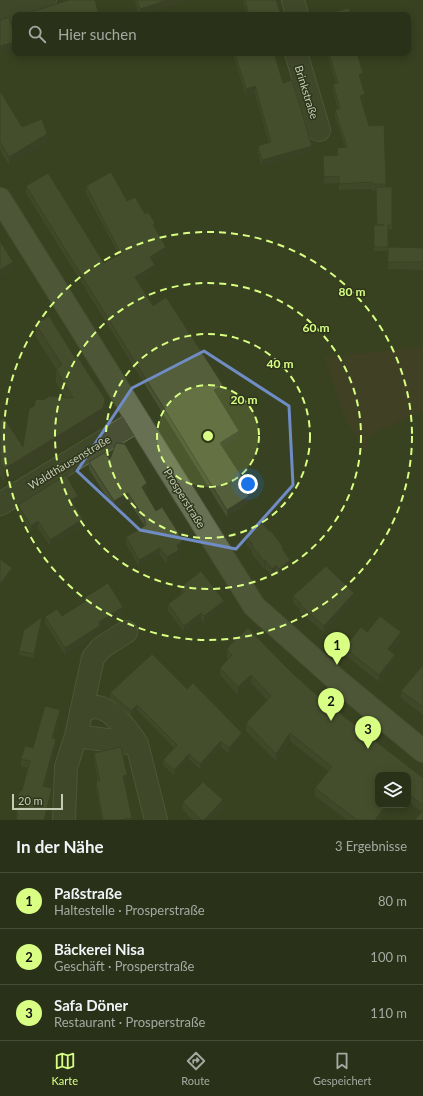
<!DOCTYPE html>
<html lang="de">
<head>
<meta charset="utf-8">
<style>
	:root { --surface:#2a3119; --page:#363d26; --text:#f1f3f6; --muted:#a5a9a2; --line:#464c38; --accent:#d8ff83 }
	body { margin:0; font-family:Lato,sans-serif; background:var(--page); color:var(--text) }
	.controls { position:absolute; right:12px; bottom:12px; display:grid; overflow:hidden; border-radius:8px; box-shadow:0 2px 10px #0003 }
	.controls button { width:36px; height:36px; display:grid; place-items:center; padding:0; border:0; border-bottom:1px solid var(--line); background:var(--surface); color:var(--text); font:20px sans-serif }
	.scale { position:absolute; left:12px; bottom:10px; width:51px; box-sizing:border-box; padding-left:4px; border:2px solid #c3cbb2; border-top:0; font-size:11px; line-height:14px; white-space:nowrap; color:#c3cbb2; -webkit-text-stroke:3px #2e351b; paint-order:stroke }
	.you { position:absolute; left:248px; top:484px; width:14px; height:14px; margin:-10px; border:3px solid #fff; border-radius:50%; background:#1a73e8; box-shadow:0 0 0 6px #1a73e833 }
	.badge { display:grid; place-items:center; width:26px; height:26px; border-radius:50%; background:var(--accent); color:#111; font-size:13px; font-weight:700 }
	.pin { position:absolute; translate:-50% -33px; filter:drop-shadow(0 1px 2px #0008) }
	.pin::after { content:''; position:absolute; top:21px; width:14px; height:12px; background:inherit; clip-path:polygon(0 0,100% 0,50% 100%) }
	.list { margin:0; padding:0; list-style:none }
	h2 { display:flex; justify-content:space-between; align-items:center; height:52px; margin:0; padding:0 16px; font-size:17px }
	h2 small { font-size:13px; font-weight:400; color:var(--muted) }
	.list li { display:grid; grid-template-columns:26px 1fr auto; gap:12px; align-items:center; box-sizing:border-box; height:56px; padding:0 16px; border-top:1px solid var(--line) }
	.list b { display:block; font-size:15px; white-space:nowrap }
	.list p { margin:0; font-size:13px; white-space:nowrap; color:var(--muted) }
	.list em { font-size:13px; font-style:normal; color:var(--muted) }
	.icon { flex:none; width:22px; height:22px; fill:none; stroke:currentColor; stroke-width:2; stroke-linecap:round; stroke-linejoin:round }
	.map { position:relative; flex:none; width:423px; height:820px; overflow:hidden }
	.search { position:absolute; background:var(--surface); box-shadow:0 2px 10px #0003; left:12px; right:12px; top:12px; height:44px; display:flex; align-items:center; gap:10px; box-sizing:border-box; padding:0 14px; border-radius:8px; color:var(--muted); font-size:15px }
	.sheet { height:220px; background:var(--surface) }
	nav { display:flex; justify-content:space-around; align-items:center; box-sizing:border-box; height:56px; border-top:1px solid var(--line); background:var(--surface); font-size:11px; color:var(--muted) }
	nav a { display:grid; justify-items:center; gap:2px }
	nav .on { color:var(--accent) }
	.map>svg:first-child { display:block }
	.green { fill:#493f29 }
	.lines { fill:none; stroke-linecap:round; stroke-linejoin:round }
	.minor-casing { stroke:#666e54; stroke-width:24 }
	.major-casing { stroke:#555c42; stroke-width:24 }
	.minor { stroke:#495036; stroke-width:22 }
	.major { stroke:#687054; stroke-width:22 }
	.wall { fill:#495133 }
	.shaded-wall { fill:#3c4229 }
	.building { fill:#555e3b; stroke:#3c4229 }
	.marked { fill:none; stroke:#708cc5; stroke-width:3; stroke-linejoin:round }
	.ring { fill:none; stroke:#d8ff83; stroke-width:2; stroke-dasharray:7 5 }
	.labels { text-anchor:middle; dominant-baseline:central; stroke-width:3; stroke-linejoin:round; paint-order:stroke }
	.street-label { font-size:11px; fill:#c3cbb2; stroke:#2e351b }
	.centre { fill:#d8ff83; stroke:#2e351b; stroke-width:2 }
	.ring-label { font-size:12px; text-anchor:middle; font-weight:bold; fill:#d8ff83; stroke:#2e351b; stroke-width:3; stroke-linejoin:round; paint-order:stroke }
</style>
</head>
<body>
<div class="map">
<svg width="423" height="820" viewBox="0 0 423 820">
	<rect width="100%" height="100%" fill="#384121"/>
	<path class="green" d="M423 347V412L371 434 367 441 368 447 364 448 345 419 324 357Z"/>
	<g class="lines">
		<g class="minor-casing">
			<path id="minor" d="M293 0 297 15
				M0 12 45 0
				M296 53 319 130
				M0 504 137 421
				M81 711C86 709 92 707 97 707 113 709 129 732 137 744
				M76 736 93 658 101 648 126 632
				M64 820 66 767 76 736 137 744 156 820"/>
		</g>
		<g class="major-casing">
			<path id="major" d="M0 199 254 606 337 680 423 751"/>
		</g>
		<use href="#minor" class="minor"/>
		<use href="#major" class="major"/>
	</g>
	<path class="wall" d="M135 0H188L141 15H139Z
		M243 0H276L281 15H247Z
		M233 53H274L283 83 312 152 262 167 258 153V146L269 143 255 93 246 96Z
		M327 53H357L363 80 360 81 365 101 362 102 369 126 384 125 386 187H392V229H388V249L423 248V270L388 269V251H374V225H377L376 191H372V189L339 190V183L324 184 323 156 337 155V148L345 147 335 116V110L338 109 333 90V84L336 83Z
		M0 91 22 127 47 142 9 165 0 150Z
		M26 186 104 263 119 255 86 193V186L127 201 155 229 166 254 153 262 155 271 138 282 153 306 223 392 217 395 239 437 223 448 246 490 249 502 227 517 26 193Z
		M36 324 105 412 103 422 4 482 0 476V420L23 447 43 400 65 397 56 383V369L36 337Z
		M110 459 147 491 145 492 156 511 182 549 179 551V557L167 564 160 555 139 567 126 544V537L145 526 144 525 128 500 114 509 89 469V462Z
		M78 502 74 505 83 526 50 546 38 528 31 532 18 512V505Z
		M249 530 283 550 290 568 279 576 276 573 272 576 265 568 264 569 252 554V551L247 545V537L249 536Z
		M181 587 224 607 204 623 201 619 184 632 168 611V604L181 594Z
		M293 596 354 600 324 632 300 612V609L293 603Z
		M84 598 123 613 101 627V632L65 655 45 623V617L62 616 84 602Z
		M42 621 34 658 19 655V651Z
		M367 632 401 639 391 652 395 661 379 682 344 654V648Z
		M227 650 292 673 319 697 423 778V820L422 812 408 801V775L378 805H392L381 820H347L315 796V788L328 771 290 741 276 761 246 731V723L267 700 251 683 238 695 220 675V668L228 659 227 658Z
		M423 665V715L401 698V691Z
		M187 689 242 738 229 753 221 747 200 769 189 759 174 775 163 765V760L174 748 137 710 131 716 110 698V693Z
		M60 718 54 738 56 746 45 786 52 796 16 820V814L17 810 16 809V801L22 790 28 768 21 766V759L33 748Z
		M94 753 127 783H125L132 820H102L96 789V781H98L94 760Z
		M183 802 223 808 211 820H193L183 810Z"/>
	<path class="shaded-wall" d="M167 0H188L141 15H140V9Z
		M15 42V50L0 54V46Z
		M363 73V80L359 81V75Z
		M255 86V93L246 96V89Z
		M365 94V101L360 102V96Z
		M47 134V142L9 165V157Z
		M312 146V152L262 167V160Z
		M155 223V230L153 225Z
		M166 247V254L150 264V257Z
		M13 262V270L0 278V270Z
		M155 265V271L135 283V277Z
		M223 385V392L214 397V390Z
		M105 399V412L103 422 4 482V469Z
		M239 431V437L220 450V443Z
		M147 483V491L142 494V487Z
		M246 483V490L243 492V485Z
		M128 493V500L114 509V501Z
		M78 496V502L71 507V500Z
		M249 496V502L227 517V510Z
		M83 519V526L50 546V540Z
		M38 521V528L31 532V526Z
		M182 542V549L179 551V557L167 564V557L177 545Z
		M160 548V555L139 567V560Z
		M265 560V568L264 569V561Z
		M290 560V568L279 576V569Z
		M276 565V573L272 576V569Z
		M12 568V572L0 588V584Z
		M354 593V600L324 632V626Z
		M224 601V607L204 623V616Z
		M123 607V613L101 627V632L65 655V648L99 622Z
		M201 613V619L184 632V626Z
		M42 617V621L34 658V654Z
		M401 632V639L388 656V649Z
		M395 655V661L379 682V675Z
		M251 675V683L238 695V687Z
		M137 705V710L131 716V711Z
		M60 710V718L52 745V738Z
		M242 733V738L229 753V748Z
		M290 733V741L276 761V754Z
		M56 739V746L43 793V786Z
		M221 741V747L200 769V764Z
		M189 754V759L174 775V770Z
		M127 775V783H123V776Z
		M52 788V796L46 820H44Z
		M223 800V808L211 820H204Z
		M386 805H392L381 820H375Z"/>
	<path class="building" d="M69 0H95L99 15H35L34 11Z
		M137 0H167L140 9Z
		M245 0H276L281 15H249Z
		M349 8 351 15H325Z
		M9 17 15 36V42L0 46V20Z
		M235 53H274L283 83 292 80 312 146 262 160 258 146 271 142 255 86 246 89Z
		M329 53H357L363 73 359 75 365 94 360 96 369 126 384 125 386 184H372V182L339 184V176L324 177 323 156 338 155 337 148 347 147 335 110 340 108 333 84 338 83Z
		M0 91 22 127 42 119 47 134 9 157 0 142Z
		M111 172 127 201 135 197 145 214 148 212 155 223 153 225 166 247 150 257 155 265 135 277 153 306 166 297 223 385 214 390 239 431 220 443 246 483 243 485 249 496 227 510 26 186 48 173 104 263 121 254 86 186Z
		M376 187H392V225H388V247H374V225H384H377Z
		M0 241 13 262 0 270Z
		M388 247 423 248V262H388Z
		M49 316 75 358 77 356 105 399 103 408 4 469 0 463V420L4 418 23 447 29 409 34 406 36 399 43 400 50 396 73 398 56 369 62 365 36 324Z
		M116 443 125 444 147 483 142 487 156 511 162 507 178 532 182 542 177 545 179 550 167 557 160 548 139 560 126 537 146 525 144 518 128 493 114 501 89 462 104 453 110 459Z
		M66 475 78 496 71 500 83 519 50 540 38 521 31 526 18 505Z
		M260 521 270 532 271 531 283 547 282 548 290 560 279 569 276 565 272 569 265 560 264 561 252 546 253 545 247 537 251 533 249 530Z
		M0 559 12 568 0 584Z
		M326 566 354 593 324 626 300 605 301 604 293 596Z
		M201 571 224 601 204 616 201 613 184 626 168 604 185 592 181 587Z
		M108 583 123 607 99 622 101 625 65 648 45 617 57 609 62 616 86 601 84 598Z
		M380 616 401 632 388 649 395 655 379 675 344 648 361 627 367 632Z
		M42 617 34 654 19 651 24 630Z
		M248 628 292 673 319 697 423 778V805L408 794V775H378V805H386L375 820H357L315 788 332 767 290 733 276 754 246 723 271 696 251 675 238 687 220 668 232 655 227 650 229 646Z
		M152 654 187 689 193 683 242 733 229 748 221 741 200 764 189 754 174 770 163 760 177 745 137 705 131 711 110 693Z
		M423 665V707L401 691Z
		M45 706 60 710 52 738 56 739 43 786 52 788 44 820H16L18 814H16L18 805 16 801 19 792 22 790 30 761 21 759 25 746 33 748Z
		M121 747 127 775 123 776 132 818 119 820H103L96 781H100L94 753Z
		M203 782 223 800 204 820H201L183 802Z
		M423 810V820H415Z"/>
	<path d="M0 0H423V820H0ZM204 351 289 406 293 485 236 549 140 530 77 471 132 388Z" fill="#384121" fill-opacity=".55" fill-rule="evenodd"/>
	<path class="marked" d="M204 351 289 406 293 485 236 549 140 530 77 471 132 388Z"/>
	<circle cx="208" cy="436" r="51" fill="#d8ff83" fill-opacity=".12"/>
	<g class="ring">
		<circle cx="208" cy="436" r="51"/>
		<circle cx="208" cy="436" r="102"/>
		<circle cx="208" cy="436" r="153"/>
		<circle cx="208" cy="436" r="204"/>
	</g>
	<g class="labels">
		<g class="street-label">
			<text transform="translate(307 92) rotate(73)">Brinkstraße</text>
			<text transform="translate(69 462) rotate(-31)">Waldthausenstraße</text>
			<text transform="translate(185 498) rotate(58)">Prosperstraße</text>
		</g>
	</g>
	<circle cx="208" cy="436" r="6" class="centre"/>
	<g class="ring-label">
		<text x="352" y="296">80 m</text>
		<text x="316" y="332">60 m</text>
		<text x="280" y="368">40 m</text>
		<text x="244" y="404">20 m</text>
	</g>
</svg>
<div class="controls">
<button><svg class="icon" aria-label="layers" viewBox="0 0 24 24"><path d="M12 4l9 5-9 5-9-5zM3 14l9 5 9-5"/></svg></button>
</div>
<div class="scale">20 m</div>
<div class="you"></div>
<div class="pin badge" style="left:337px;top:665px">1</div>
<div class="pin badge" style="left:331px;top:721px">2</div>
<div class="pin badge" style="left:368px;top:749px">3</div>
<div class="search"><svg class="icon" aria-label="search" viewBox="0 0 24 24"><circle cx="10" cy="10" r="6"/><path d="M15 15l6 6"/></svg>Hier suchen</div>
</div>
<section class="sheet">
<h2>In der Nähe<small>3 Ergebnisse</small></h2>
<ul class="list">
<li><span class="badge">1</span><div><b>Paßstraße</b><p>Haltestelle · Prosperstraße</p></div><em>80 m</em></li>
<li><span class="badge">2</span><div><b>Bäckerei Nisa</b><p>Geschäft · Prosperstraße</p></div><em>100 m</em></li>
<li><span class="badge">3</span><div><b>Safa Döner</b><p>Restaurant · Prosperstraße</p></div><em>110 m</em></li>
</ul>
</section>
<nav>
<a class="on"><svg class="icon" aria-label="map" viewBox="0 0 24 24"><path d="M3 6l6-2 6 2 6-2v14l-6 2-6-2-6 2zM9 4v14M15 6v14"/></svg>Karte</a>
<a><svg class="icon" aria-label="directions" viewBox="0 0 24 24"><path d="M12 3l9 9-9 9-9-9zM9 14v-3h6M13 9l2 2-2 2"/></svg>Route</a>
<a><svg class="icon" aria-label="saved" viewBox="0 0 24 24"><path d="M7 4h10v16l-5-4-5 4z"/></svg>Gespeichert</a>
</nav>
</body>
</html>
